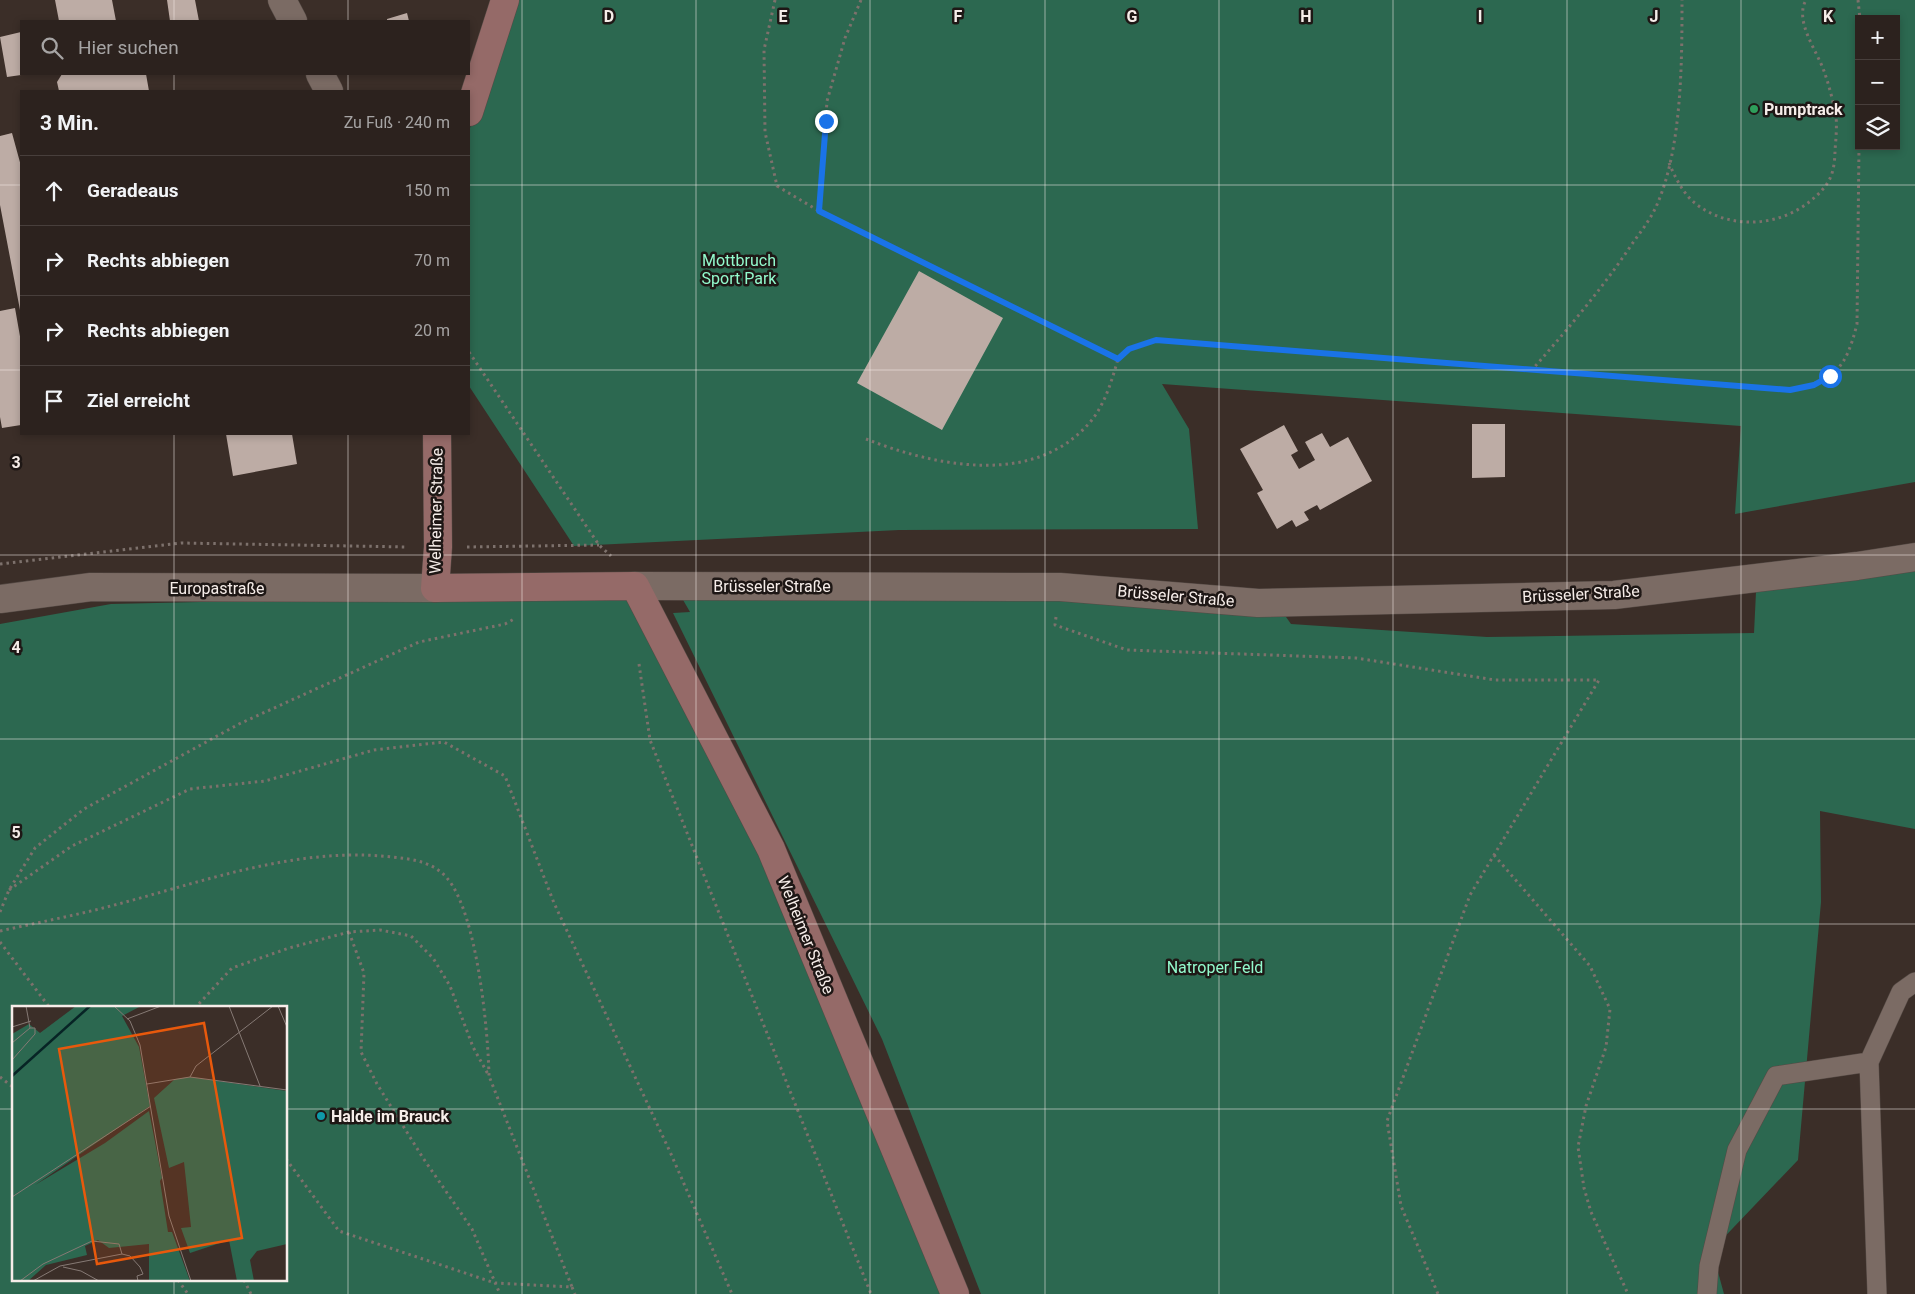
<!DOCTYPE html>
<html lang="de">
<head>
<meta charset="utf-8">
<style>
	:root { --surface:#2c221e; --page:#342a27; --text:#f1f3f6; --muted:#a6a4a4; --line:#483f3c }
	body { margin:0; font-family:Roboto,sans-serif; background:var(--page); color:var(--text) }
	.controls { position:absolute; right:15px; top:15px; display:grid; overflow:hidden; border-radius:0px; box-shadow:0 2px 8px #0003 }
	.controls button { width:45px; height:45px; display:grid; place-items:center; padding:0; border:0; border-bottom:1px solid var(--line); background:var(--surface); color:var(--text); font:25px sans-serif }
	.stop { position:absolute; width:15px; height:15px; margin:-11px; border:4px solid #1a73e8; border-radius:50%; background:#fff }
	.stop.end { background:#1a73e8; border-color:#fff; box-shadow:0 1px 5px #0008 }
	.list { margin:0; padding:0; list-style:none }
	h2 { display:flex; justify-content:space-between; align-items:center; height:65px; margin:0; padding:0 20px; font-size:21px }
	h2 small { font-size:16px; font-weight:400; color:var(--muted) }
	.list li { display:grid; grid-template-columns:32px 1fr auto; gap:15px; align-items:center; box-sizing:border-box; height:70px; padding:0 20px; border-top:1px solid var(--line) }
	.list b { display:block; font-size:19px; white-space:nowrap }
	.list em { font-size:16px; font-style:normal; color:var(--muted) }
	.icon { flex:none; width:28px; height:28px; fill:none; stroke:currentColor; stroke-width:2; stroke-linecap:round; stroke-linejoin:round }
	.map { position:relative; flex:none; width:1915px; height:1294px; overflow:hidden }
	.search { position:absolute; background:var(--surface); box-shadow:0 2px 8px #0003; left:20px; top:20px; width:450px; height:55px; display:flex; align-items:center; gap:12px; box-sizing:border-box; padding:0 18px; border-radius:0px; color:var(--muted); font-size:19px }
	.panel { position:absolute; background:var(--surface); box-shadow:0 2px 8px #0003; left:20px; top:90px; width:450px; height:345px; border-radius:0px }
	.map>svg:first-child { display:block }
	.green { fill:#2c6850; fill-rule:evenodd }
	.building { fill:#bdaca5 }
	.lines { fill:none; stroke-linecap:round; stroke-linejoin:round }
	.lane-casing { stroke:#554a45; stroke-width:20 }
	.street-casing { stroke:#554a45; stroke-width:29 }
	.secondary-casing { stroke:#554a45; stroke-width:29 }
	.path { stroke:#7d716c; stroke-width:3; stroke-dasharray:2.5 4; stroke-linecap:butt }
	.lane { stroke:#7b6b64; stroke-width:19 }
	.street { stroke:#7b6b64; stroke-width:28 }
	.secondary { stroke:#956a68; stroke-width:28 }
	.route { stroke:#1a73e8; stroke-width:6 }
	.grid { fill:none; stroke:#f6ede9; stroke-width:1; stroke-opacity:0.55 }
	.leisure-dot { fill:#2e9e5b; stroke:#1e1715; stroke-width:2 }
	.culture-dot { fill:#0f9aa8; stroke:#1e1715; stroke-width:2 }
	.labels { text-anchor:middle; dominant-baseline:central; stroke-width:5; stroke-linejoin:round; paint-order:stroke }
	.poi-label { font-size:16px; font-weight:bold; fill:#f6ede9; stroke:#1e1715; text-anchor:start }
	.park-label { font-size:16px; fill:#93facd; stroke:#1e1715 }
	.street-label { font-size:16px; fill:#f6ede9; stroke:#1e1715 }
	.inset-river { fill:none; stroke:#072425; stroke-width:2.5 }
	.inset-road { fill:none; stroke:#867a75; stroke-width:1 }
	.view { fill:#e8590c; fill-opacity:0.15; stroke:#e8590c; stroke-width:2.5 }
	.inset-edge { fill:none; stroke:#f6ede9; stroke-width:2.5 }
	.grid-label { font-size:16px; text-anchor:middle; font-weight:bold; fill:#f6ede9; stroke:#1e1715; stroke-width:5; stroke-linejoin:round; paint-order:stroke }
</style>
</head>
<body>
<div class="map">
<svg width="1915" height="1294" viewBox="0 0 1915 1294">
	<rect width="100%" height="100%" fill="#3b2e28"/>
	<path class="green" d="M512 0H1915V482L1735 514 1741 426 1162 384 1189 429 1198 529 899 530 574 546 469 386V131ZM1859 19H1896V146H1859Z
		M1915 568V829L1820 811 1821 902 1798 1160 1712 1250 1724 1294H981L882 1039 673 613 690 612 675 586 1274 600 1291 624 1487 637 1754 633 1756 592Z
		M635 592 767 847 951 1294H0V624L111 604ZM14 1008H286V1280H14Z"/>
	<path class="building" d="M55 0H112L116 21H59Z
		M167 0H195L199 21H170Z
		M407 13 409 21H387V19Z
		M21 32V75L7 77 0 37Z
		M62 74H146L149 91H59L57 82Z
		M12 133 21 166 20 310 0 205V136Z
		M919 271 1003 318 942 430 857 383Z
		M15 308 21 342V425L2 428 0 417V311Z
		M1472 424H1505V477L1472 478Z
		M1284 425 1298 451 1291 455 1299 469 1315 460 1305 442 1322 433 1330 447 1348 437 1372 481 1320 510 1317 505 1304 512 1309 520 1296 527 1292 520 1277 529 1257 493 1263 490 1240 449Z
		M226 434H292L297 464 233 476Z"/>
	<g class="lines">
		<g class="lane-casing">
			<path id="lane" d="M1707 1294 1709 1266 1737 1150 1776 1076 1869 1062
				M1877 1294 1869 1062 1901 992 1915 982"/>
		</g>
		<g class="street-casing">
			<path id="street" d="M282 0 293 21
				M320 74 329 91
				M635 586 1060 587 1258 603 1614 595 1857 566 1915 557
				M0 599 91 587 435 588"/>
		</g>
		<g class="secondary-casing">
			<path id="secondary" d="M469 112 505 0
				M437 434 438 547 435 588 635 586 771 849 955 1294"/>
		</g>
		<path class="path" d="M775 0 764 50 765 132 777 186 819 211 1118 359 1129 349 1156 340 1791 390C1836 380 1846 368 1857 324L1859 146
			M1858 0 1860 19
			M1669 163C1675 177 1683 194 1696 204 1731 231 1783 227 1815 197 1821 192 1828 184 1831 176 1834 169 1835 158 1835 150 1836 139 1837 126 1836 116 1833 101 1829 85 1824 71 1817 51 1794 21 1806 0
			M819 211 827 101 845 38 861 0
			M469 352 599 545 611 556
			M1531 371C1567 330 1602 289 1632 244 1640 233 1649 221 1655 209 1682 152 1682 63 1682 0
			M866 439C935 466 1035 488 1091 421 1105 404 1112 380 1118 359
			M467 547 599 545
			M0 564 181 543 408 547
			M1056 617 1055 625 1127 650 1356 658 1495 680H1599L1470 895 1387 1121 1401 1206 1438 1294
			M639 664 650 740 871 1294
			M1494 855 1590 966 1610 1009 1606 1047 1586 1106 1578 1147 1584 1188 1591 1212 1628 1294
			M9 890 72 846 190 789 265 781 374 750 444 742 505 776 554 903 671 1154 732 1294
			M0 912 9 890 35 848 84 809 239 724 419 642 505 624 514 619
			M0 931C36 923 72 916 107 907 200 883 295 846 392 857 413 859 433 862 447 878 477 913 488 1029 489 1076L473 1047 450 986 433 958 411 936 380 930 349 932 289 948 232 968 195 1008
			M349 932 364 973 361 1052 377 1084 423 1158 472 1229 500 1294
			M0 942 50 1008
			M0 1077 14 1088
			M286 1159 339 1231 495 1283 572 1287 489 1076
			M178 1280 188 1294
			M244 1280 251 1294
			M572 1287 575 1294"/>
		<use href="#lane" class="lane"/>
		<use href="#street" class="street"/>
		<use href="#secondary" class="secondary"/>
	</g>
	<g class="lines">
		<path class="route" d="M826 121 819 211 1118 359 1129 349 1156 340 1790 390 1814 385 1830 376"/>
	</g>
	<path class="grid" d="M174 0V21M348 0V21M522 0V1294M696 0V1294M870 0V1294M1045 0V1294M1219 0V1294M1393 0V1294M1567 0V1294M1741 0V1294M174 74V91M348 74V91M0 185H21M469 185H1915M0 370H21M469 370H1915M174 434V1008M348 434V1294M0 555H1915M0 739H1915M0 924H1915M0 1109H14M286 1109H1915M174 1280V1294"/>
	<circle class="leisure-dot" cx="1754" cy="109" r="5"/>
	<circle class="culture-dot" cx="321" cy="1116" r="5"/>
	<g class="labels">
		<g class="poi-label">
			<text x="1764" y="109">Pumptrack</text>
			<text x="331" y="1116">Halde im Brauck</text>
		</g>
		<g class="park-label">
			<text x="739" y="260">Mottbruch<tspan x="739" dy="18">Sport Park</tspan></text>
			<text x="1215" y="967">Natroper Feld</text>
		</g>
		<g class="street-label">
			<text transform="translate(436 511) rotate(-89)">Welheimer Straße</text>
			<text x="772" y="586">Brüsseler Straße</text>
			<text x="217" y="588">Europastraße</text>
			<text transform="translate(1581 594) rotate(-3)">Brüsseler Straße</text>
			<text transform="translate(1176 596) rotate(5)">Brüsseler Straße</text>
			<text transform="translate(806 935) rotate(68)">Welheimer Straße</text>
		</g>
	</g>
	<g transform="translate(12 1006)">
		<rect width="275" height="275" fill="#3b2e28"/>
		<path d="M64 0H129L110 10 127 41 138 100 23 179 93 137 137 105 150 172 148 175 156 226H160L178 275H137V238L97 242 86 234 73 240 75 249 34 259 16 275H0V28L17 18 28 27ZM178 71 275 85V238L245 245 238 254 242 275H225L217 234 178 247 169 222 179 221 172 156 157 162 142 92 163 73Z" fill="#2c6850"/>
		<path class="inset-river" d="M0 70 78 0"/>
		<path class="inset-road" d="M14 0 18 22M102 0 118 15 128 39 157 210 179 275M217 0 248 80M266 0 275 21M115 13 149 0M0 21 19 15M0 37 18 22M0 54 23 28V22H18M178 71 184 60 261 0M135 78 178 71 275 84M0 191 139 100M51 261 69 265 87 275M8 275 31 258 80 235 107 238 110 248M21 275 48 260 110 248 118 250 128 261 131 268 125 270 126 275"/>
		<path class="view" d="M192 17 230 232 85 258 47 43Z"/>
		<rect width="275" height="275" class="inset-edge"/>
	</g>
	<g class="grid-label">
		<text x="609" y="22">D</text>
		<text x="783" y="22">E</text>
		<text x="958" y="22">F</text>
		<text x="1132" y="22">G</text>
		<text x="1306" y="22">H</text>
		<text x="1480" y="22">I</text>
		<text x="1654" y="22">J</text>
		<text x="1828" y="22">K</text>
		<text x="16" y="468">3</text>
		<text x="16" y="653">4</text>
		<text x="16" y="838">5</text>
	</g>
</svg>
<div class="controls">
<button>+</button>
<button>−</button>
<button><svg class="icon" aria-label="layers" viewBox="0 0 24 24"><path d="M12 4l9 5-9 5-9-5zM3 14l9 5 9-5"/></svg></button>
</div>
<div class="stop" style="left:1830px;top:376px"></div>
<div class="stop end" style="left:826px;top:121px"></div>
<div class="search"><svg class="icon" aria-label="search" viewBox="0 0 24 24"><circle cx="10" cy="10" r="6"/><path d="M15 15l6 6"/></svg>Hier suchen</div>
<section class="panel">
<h2>3 Min.<small>Zu Fuß · 240 m</small></h2>
<ul class="list">
<li><svg class="icon" aria-label="ahead" viewBox="0 0 24 24"><path d="M12 20V5M6 11l6-6 6 6"/></svg><div><b>Geradeaus</b></div><em>150 m</em></li>
<li><svg class="icon" aria-label="right" viewBox="0 0 24 24"><path d="M7 20v-9h11M14 6l5 5-5 5"/></svg><div><b>Rechts abbiegen</b></div><em>70 m</em></li>
<li><svg class="icon" aria-label="right" viewBox="0 0 24 24"><path d="M7 20v-9h11M14 6l5 5-5 5"/></svg><div><b>Rechts abbiegen</b></div><em>20 m</em></li>
<li><svg class="icon" aria-label="arrive" viewBox="0 0 24 24"><path d="M6 21V4h12l-3 4 3 4H6"/></svg><div><b>Ziel erreicht</b></div></li>
</ul>
</section>
</div>
</body>
</html>
